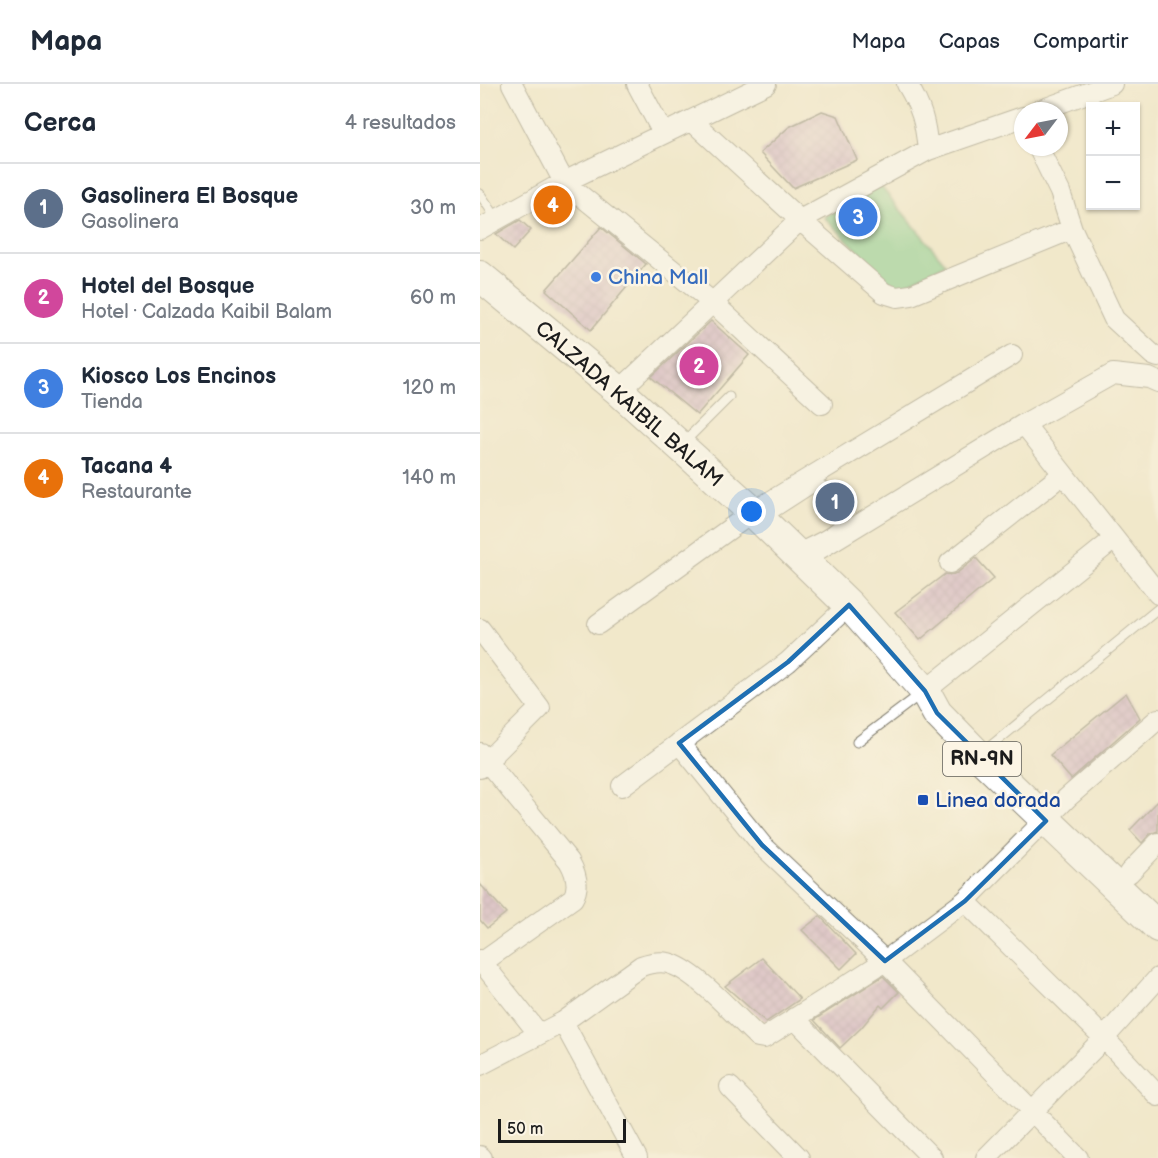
<!DOCTYPE html>
<html lang="es">
<head>
<meta charset="utf-8">
<style>
	:root { --surface:#fff; --page:#f2f2f3; --text:#1f2937; --muted:#747a83; --line:#e0e1e3; --accent:#111827 }
	body { margin:0; font-family:"Balsamiq Sans",sans-serif; background:var(--page); color:var(--text) }
	.controls { position:absolute; right:18px; top:18px; display:grid; overflow:hidden; border-radius:0px; box-shadow:0 2px 4px #0004 }
	.controls button { width:54px; height:54px; display:grid; place-items:center; padding:0; border:0; border-bottom:2px solid var(--line); background:var(--surface); color:var(--text); font:30px sans-serif }
	.compass { position:absolute; left:534px; top:18px; width:54px; height:54px; border-radius:50%; background:var(--surface); box-shadow:0 2px 4px #0004; rotate:238deg }
	.scale { position:absolute; left:18px; bottom:15px; width:128px; box-sizing:border-box; padding-left:6px; border:3px solid #1c1c1c; border-top:0; font-size:16px; line-height:21px; white-space:nowrap; color:#1c1c1c; -webkit-text-stroke:4px #fcf5e5; paint-order:stroke }
	.you { position:absolute; left:272px; top:428px; width:21px; height:21px; margin:-15px; border:4px solid #fff; border-radius:50%; background:#1a73e8; box-shadow:0 0 0 9px #1a73e833 }
	.badge { display:grid; place-items:center; width:39px; height:39px; border-radius:50%; background:var(--accent); color:#fff; font-size:20px; font-weight:700 }
	.pin { position:absolute; translate:-50% -50%; border:3px solid #fff; box-shadow:0 2px 6px #0006 }
	.list { margin:0; padding:0; list-style:none }
	h2 { display:flex; justify-content:space-between; align-items:center; height:78px; margin:0; padding:0 24px; font-size:26px }
	h2 small { font-size:20px; font-weight:400; color:var(--muted) }
	.list li { display:grid; grid-template-columns:39px 1fr auto; gap:18px; align-items:center; box-sizing:border-box; height:90px; padding:0 24px; border-top:2px solid var(--line) }
	.list b { display:block; font-size:22px; white-space:nowrap }
	.list p { margin:0; font-size:20px; white-space:nowrap; color:var(--muted) }
	.list em { font-size:20px; font-style:normal; color:var(--muted) }
	.map { position:relative; flex:none; width:678px; height:1074px; overflow:hidden }
	header { display:flex; align-items:center; gap:36px; box-sizing:border-box; height:84px; padding:0 30px; background:var(--surface); border-bottom:2px solid var(--line) }
	header strong { font-size:28px }
	nav { display:flex; gap:33px; margin-inline-start:auto; font-size:21px }
	main { display:flex }
	aside { flex:1; background:var(--surface) }
	.map>svg:first-child { display:block }
	.park { fill:#7cca89; stroke:#4c7352; stroke-width:1.5 }
	.building { fill:url(#building-cross-hatch) }
	.lines { fill:none; stroke-linecap:round; stroke-linejoin:round }
	.lane-casing { stroke:#868274; stroke-width:11 }
	.street-casing { stroke:#868274; stroke-width:22 }
	.primary-casing { stroke:#868274; stroke-width:32 }
	.lane { stroke:#fff; stroke-width:9 }
	.street { stroke:#fff; stroke-width:20 }
	.primary { stroke:#fff; stroke-width:30 }
	.marked { fill:none; stroke:#1f6fb2; stroke-width:4.5; stroke-linejoin:round }
	.shop-dot { fill:#3f7fe0; stroke:#fcf5e5; stroke-width:2 }
	.transit-dot { fill:#1a4fb4; stroke:#fcf5e5; stroke-width:2 }
	.labels { text-anchor:middle; dominant-baseline:central; stroke-width:5; stroke-linejoin:round; paint-order:stroke }
	.shield { fill:#fcf5e5; stroke:#5f5d58; stroke-width:1.5 }
	.shield-label { font-size:20px; font-weight:bold; fill:#1c1c1c }
	.shop-label { font-size:21px; fill:#366cbe; stroke:#fcf5e5; text-anchor:start }
	.street-label { font-size:21px; fill:#1c1c1c; stroke:#fcf5e5 }
	.transit-label { font-size:21px; fill:#164399; stroke:#fcf5e5; text-anchor:start }
</style>
</head>
<body>
<header>
<strong>Mapa</strong>
<nav><a>Mapa</a><a>Capas</a><a>Compartir</a></nav>
</header>
<main>
<aside>
<h2>Cerca<small>4 resultados</small></h2>
<ul class="list">
<li><span class="badge" style="background:#5c6f8a">1</span><div><b>Gasolinera El Bosque</b><p>Gasolinera</p></div><em>30 m</em></li>
<li><span class="badge" style="background:#d1479c">2</span><div><b>Hotel del Bosque</b><p>Hotel · Calzada Kaibil Balam</p></div><em>60 m</em></li>
<li><span class="badge" style="background:#3f7fe0">3</span><div><b>Kiosco Los Encinos</b><p>Tienda</p></div><em>120 m</em></li>
<li><span class="badge" style="background:#e8710a">4</span><div><b>Tacana 4</b><p>Restaurante</p></div><em>140 m</em></li>
</ul>
</aside>
<div class="map">
<svg width="678" height="1074" viewBox="0 0 678 1074">
	<defs>
		<pattern id="building-cross-hatch" width="8" height="8" patternUnits="userSpaceOnUse" patternTransform="scale(1.5)"><rect width="8" height="8" fill="#c59bc2"/><path d="M0 0l8 8M0 8l8-8" fill="none" stroke="#9f7e9d"/></pattern>
	</defs>
	<rect width="100%" height="100%" fill="#fcf5e5"/>
	<filter id="ink" filterUnits="userSpaceOnUse"><feTurbulence type="fractalNoise" baseFrequency=".0167" numOctaves="2"/><feDisplacementMap in="SourceGraphic" scale="12" xChannelSelector="R" yChannelSelector="G"/><feConvolveMatrix kernelMatrix="1 2 1 2 8 2 1 2 1" color-interpolation-filters="sRGB"/></filter>
	<filter id="wash" filterUnits="userSpaceOnUse"><feTurbulence type="fractalNoise" baseFrequency=".008" numOctaves="4" result="noise"/><feDisplacementMap in="SourceGraphic" scale="24" xChannelSelector="R" yChannelSelector="G"/><feGaussianBlur stdDeviation="1.35" result="paint"/><feColorMatrix in="noise" values="0 0 0 0 0 0 0 0 0 0 0 0 0 0 0 0 0 1.4 0 .05"/><feComposite in="paint" operator="in"/></filter>
	<g filter="url(#wash)">
		<rect width="100%" height="100%" fill="#f1e8cb"/>
		<path class="park" d="M397 98 466 180 417 205 344 133Z"/>
		<g id="blocks">
			<path class="building" d="M342 27 358 32 377 76 313 104 280 69 309 43Z
				M40 136 51 146 33 166 16 150Z
				M121 143 166 180 111 246 66 206Z
				M231 237 269 271 217 331 171 293Z
				M496 474 514 494 440 556 415 528 465 490 471 491 477 489Z
				M646 609 660 634 591 695 570 671Z
				M678 717V747L670 750 662 759 650 746Z
				M0 800 26 829 7 844 0 836Z
				M340 832 376 870 361 885 322 846Z
				M282 874 320 915 286 938 245 902Z
				M403 892 419 908 403 924 400 921 381 944 360 964 334 936Z"/>
		</g>
	</g>
	<g filter="url(#ink)">
		<use href="#blocks" fill-opacity="0" stroke="#868274" stroke-width="1.5"/>
		<g class="lines">
			<g class="lane-casing">
				<path id="lane" d="M0 110 17 135
					M202 360 249 313
					M286 434 331 405 341 401 347 404 366 427C361 447 333 456 316 465
					M377 658 442 609
					M512 661 678 525"/>
			</g>
			<g class="street-casing">
				<path id="street" d="M32 0 84 98 232 218 342 320
					M157 0 183 49
					M427 0C442 25 445 37 448 66
					M558 27 632 0
					M212 37 320 136 404 209 417 213 431 211 592 145
					M558 63 580 108 592 145 634 235 673 271 678 273
					M0 145 84 98 286 0
					M139 307 320 136 448 66 543 33
					M544 340 678 510
					M321 476 544 340 633 290 669 294 678 298
					M470 479 583 390
					M118 540 273 428 532 271
					M0 545 60 624 0 684
					M445 607 634 455
					M199 659 282 761 405 877 598 1074
					M0 669 89 777C96 789 100 802 93 814L0 880
					M142 702 308 578 369 521
					M649 789 678 759
					M485 817 624 954 678 1012
					M0 876 59 950
					M314 934 452 1074
					M83 938 157 1074
					M0 981 83 938 161 882C170 879 178 877 188 879 216 886 256 933 278 953L284 954 405 877 485 817 587 714 678 635
					M250 1003 319 1074
					M0 1072 2 1074
					M506 1074 624 954 678 894"/>
			</g>
			<g class="primary-casing">
				<path id="primary" d="M0 192 139 307 273 428 369 521 445 607 457 629 500 673 678 843"/>
			</g>
			<use href="#lane" class="lane"/>
			<use href="#street" class="street"/>
			<use href="#primary" class="primary"/>
		</g>
	</g>
	<path d="M0 0H678V1074H0ZM369 521 445 607 457 629 566 737 485 817 405 877 282 761 199 659 308 578Z" fill="#f1e8cb" fill-opacity=".55" fill-rule="evenodd"/>
	<path class="marked" d="M369 521 445 607 457 629 566 737 485 817 405 877 282 761 199 659 308 578Z"/>
	<circle class="shop-dot" cx="116" cy="193" r="6"/>
	<rect class="transit-dot" x="437" y="710" width="12" height="12" rx="3"/>
	<g class="labels">
		<rect class="shield" x="463" y="658" width="78" height="34" rx="4.5"/>
		<g class="shield-label">
			<text x="502" y="675">RN-9N</text>
		</g>
		<g class="shop-label">
			<text x="128" y="193">China Mall</text>
		</g>
		<g class="street-label">
			<text transform="translate(149 320) rotate(41)">CALZADA KAIBIL BALAM</text>
		</g>
		<g class="transit-label">
			<text x="455" y="716">Linea dorada</text>
		</g>
	</g>
</svg>
<div class="controls">
<button>+</button>
<button>−</button>
</div>
<svg class="compass" viewBox="-18 -18 36 36"><path d="M0-13l5 13h-10z" fill="#e53935"/><path d="M0 13l5-13h-10z" fill="#747a83"/></svg>
<div class="scale">50 m</div>
<div class="you"></div>
<div class="pin badge" style="left:355px;top:418px;background:#5c6f8a">1</div>
<div class="pin badge" style="left:219px;top:282px;background:#d1479c">2</div>
<div class="pin badge" style="left:378px;top:133px;background:#3f7fe0">3</div>
<div class="pin badge" style="left:73px;top:121px;background:#e8710a">4</div>
</div>
</main>
</body>
</html>
